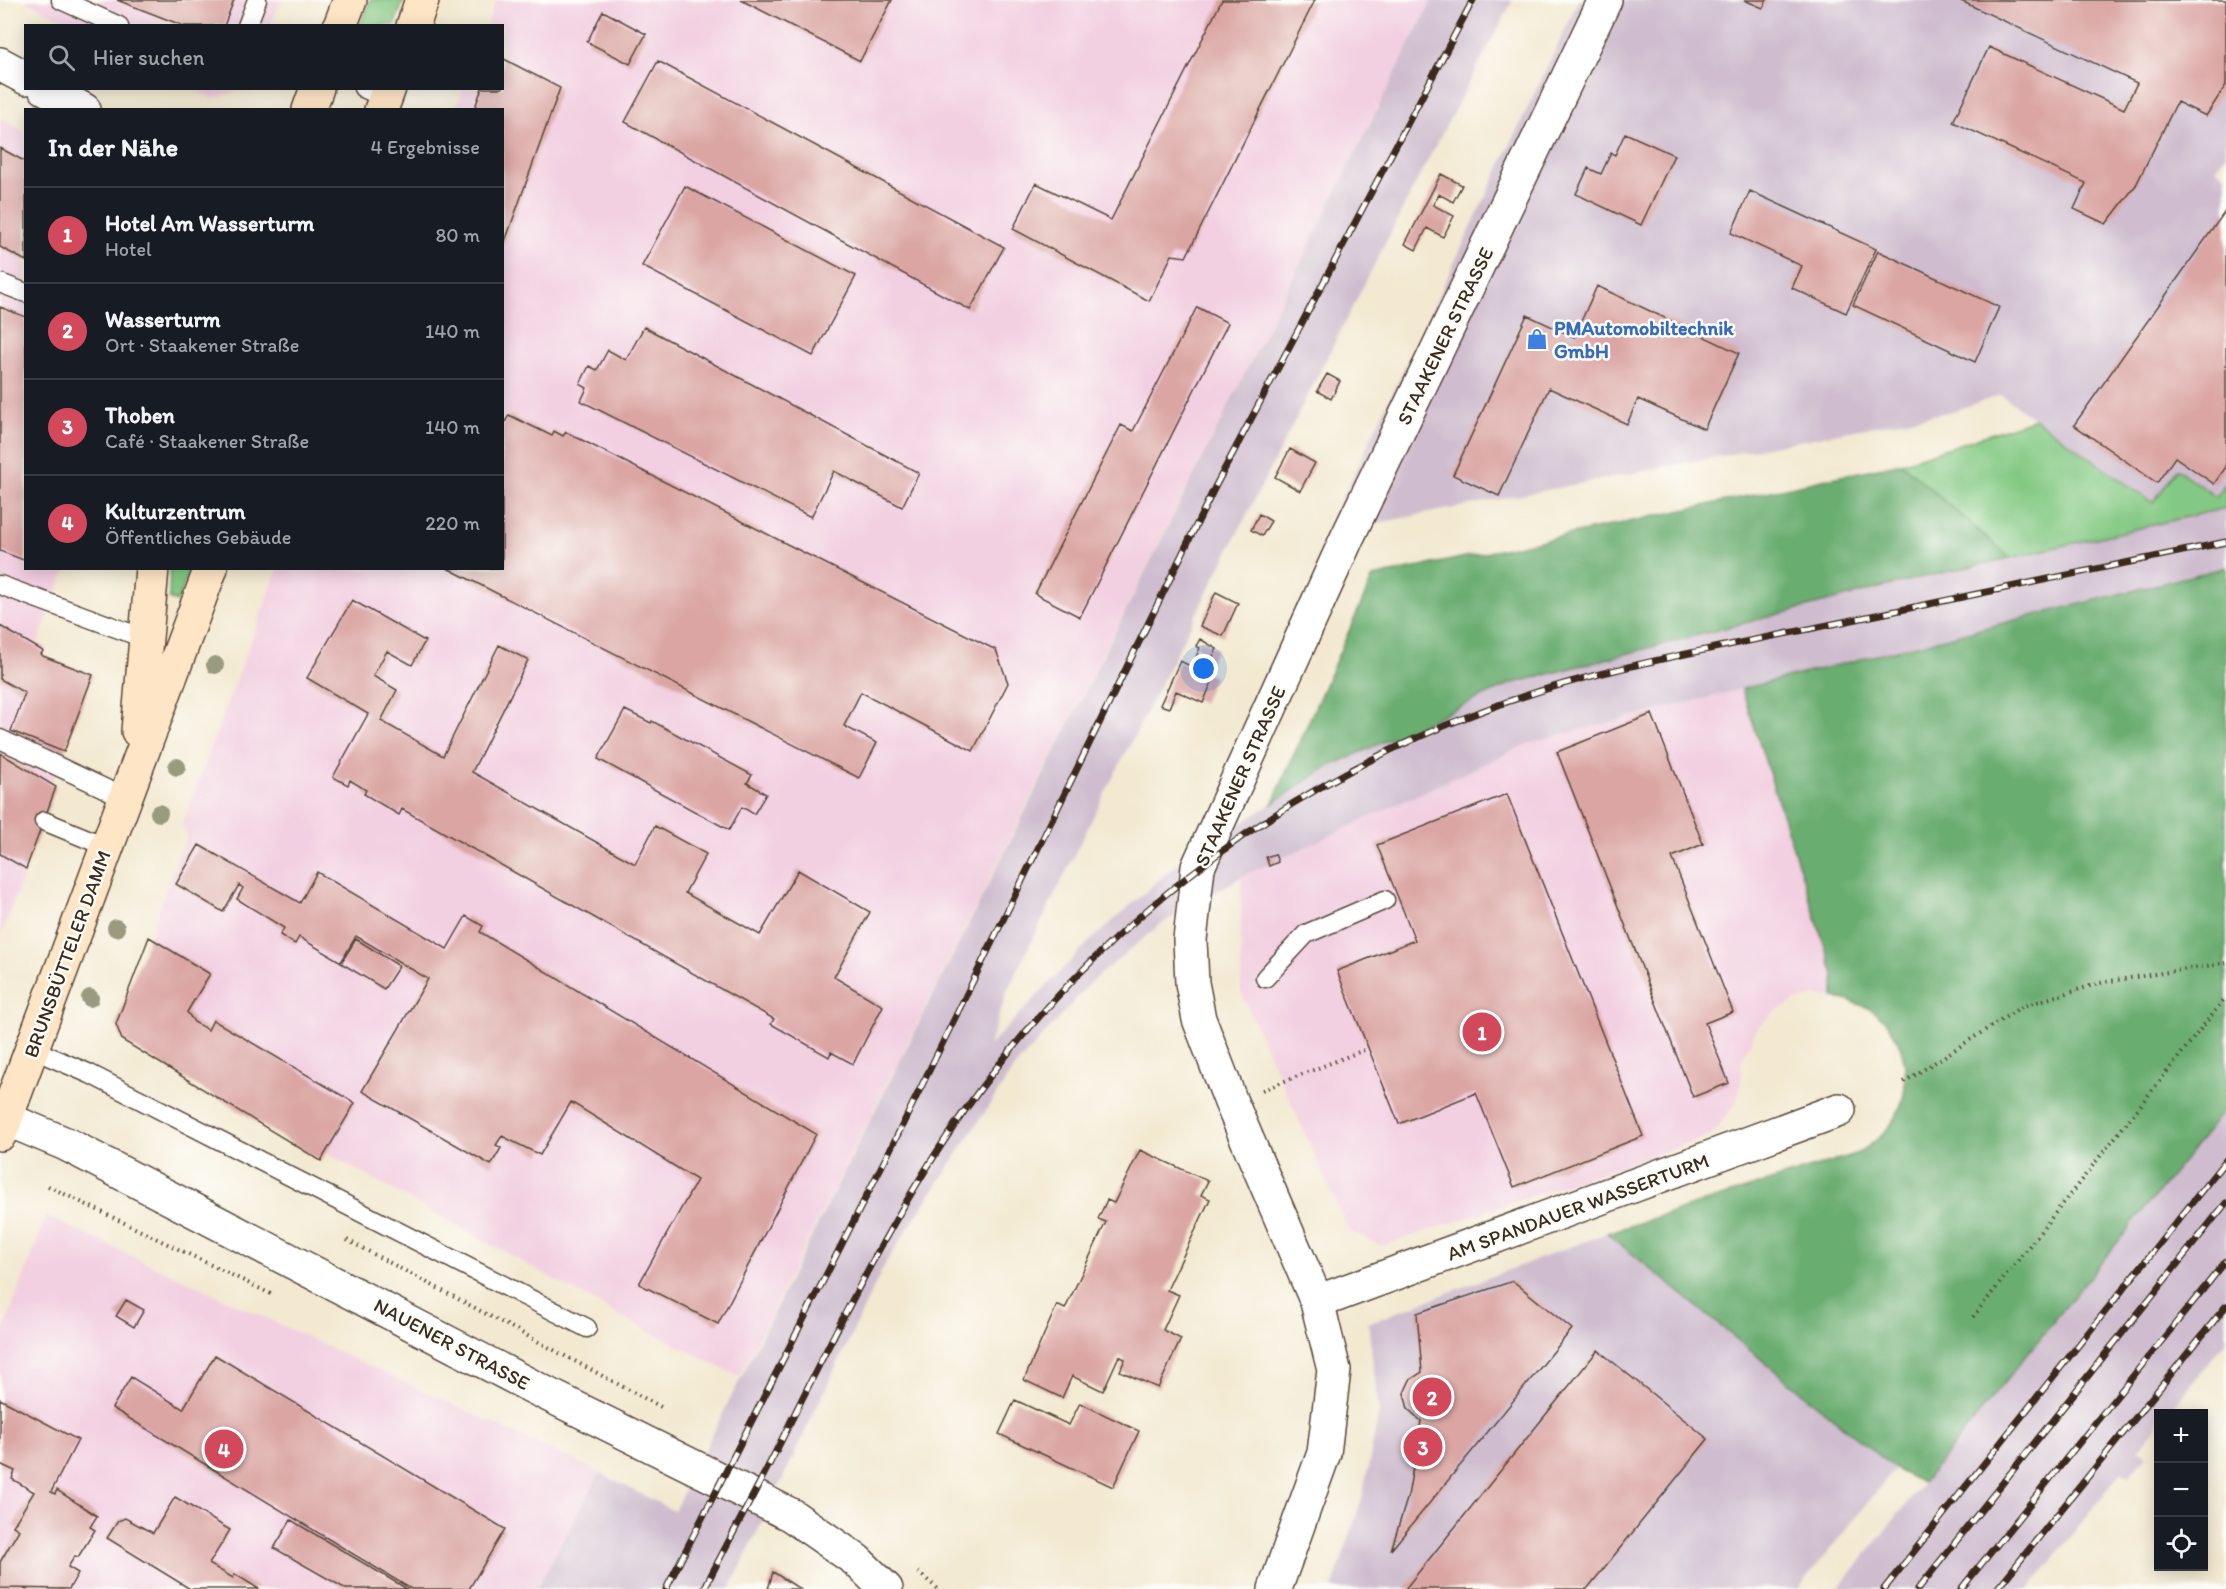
<!DOCTYPE html>
<html lang="de">
<head>
<meta charset="utf-8">
<style>
	body { margin:0; font-family:Itim,sans-serif; background:#242831; color:#f1f3f6 }
	.controls { position:absolute; right:18px; bottom:18px; display:grid; overflow:hidden; border-radius:0px; box-shadow:0 3px 15px #0003 }
	.controls button { width:54px; height:54px; display:grid; place-items:center; padding:0; border:0; border-bottom:2px solid #363941; background:#171b24; color:#f1f3f6; font:30px sans-serif }
	.you { position:absolute; left:1204px; top:669px; width:21px; height:21px; margin:-15px; border:4px solid #fff; border-radius:50%; background:#1a73e8; box-shadow:0 0 0 9px #1a73e833 }
	.badge { display:grid; place-items:center; width:39px; height:39px; border-radius:50%; background:#d1495b; color:#fff; font-size:20px; font-weight:700 }
	.pin { position:absolute; translate:-50% -50%; border:3px solid #fff; box-shadow:0 2px 6px #0006 }
	.list { margin:0; padding:0; list-style:none }
	h2 { display:flex; justify-content:space-between; align-items:center; height:78px; margin:0; padding:0 24px; font-size:26px }
	h2 small { font-size:20px; font-weight:400; color:#9ea1a6 }
	.list li { display:grid; grid-template-columns:39px 1fr auto; gap:18px; align-items:center; box-sizing:border-box; height:96px; padding:0 24px; border-top:2px solid #363941 }
	.list b { display:block; font-size:22px; white-space:nowrap }
	.list p { margin:0; font-size:20px; white-space:nowrap; color:#9ea1a6 }
	.list em { font-size:20px; font-style:normal; color:#9ea1a6 }
	.icon { flex:none; width:33px; height:33px; fill:none; stroke:currentColor; stroke-width:2; stroke-linecap:round; stroke-linejoin:round }
	.map { position:relative; flex:none; width:2226px; height:1589px; overflow:hidden }
	.search { position:absolute; background:#171b24; box-shadow:0 3px 15px #0003; left:24px; top:24px; width:480px; height:66px; display:flex; align-items:center; gap:15px; box-sizing:border-box; padding:0 21px; border-radius:0px; color:#9ea1a6; font-size:22px }
	.panel { position:absolute; background:#171b24; box-shadow:0 3px 15px #0003; left:24px; top:108px; width:480px; height:462px; border-radius:0px }
	.map>svg:first-child { display:block }
	.built { fill:#f2cfe1 }
	.industrial { fill:#cfbdcf }
	.green { fill:#83c983; stroke:#5f7a50; stroke-width:1.5 }
	.forest { fill:#6aad71; stroke:#526c48; stroke-width:1.5 }
	.building { fill:#daa5a3 }
	.lines { fill:none; stroke-linecap:round; stroke-linejoin:round }
	.service-casing { stroke:#574739; stroke-width:21 }
	.minor-casing { stroke:#574739; stroke-width:36 }
	.tertiary-casing { stroke:#574739; stroke-width:36 }
	.secondary-casing { stroke:#574739; stroke-width:36 }
	.path { stroke:#574739; stroke-width:4; stroke-dasharray:1.5 4.5; stroke-linecap:butt }
	.service { stroke:#fff; stroke-width:18 }
	.minor { stroke:#fff; stroke-width:33 }
	.tertiary { stroke:#fff; stroke-width:33 }
	.secondary { stroke:#fee5c5; stroke-width:33 }
	.rail-casing { stroke:#3b2a1e; stroke-width:7 }
	.rail { stroke:#fdfcf7; stroke-width:4.5; stroke-dasharray:14; stroke-linecap:butt }
	.tree { fill:#9a9a7f }
	.labels { text-anchor:middle; stroke-width:5; stroke-linejoin:round; paint-order:stroke }
	.shop-label { font-size:20px; font-weight:bold; fill:#366cbe; stroke:#fdfcf7; text-anchor:start }
	.street-label { font-size:20px; fill:#3b2a1e; stroke:#fdfcf7 }
</style>
</head>
<body>
<div class="map">
<svg width="2226" height="1589" viewBox="0 0 2226 1589">
	<rect width="100%" height="100%" fill="#fdfcf7"/>
	<filter id="ink" filterUnits="userSpaceOnUse"><feTurbulence type="fractalNoise" baseFrequency=".0167" numOctaves="2"/><feDisplacementMap in="SourceGraphic" scale="12" xChannelSelector="R" yChannelSelector="G"/><feConvolveMatrix kernelMatrix="1 2 1 2 8 2 1 2 1" color-interpolation-filters="sRGB"/></filter>
	<filter id="wash" filterUnits="userSpaceOnUse"><feTurbulence type="fractalNoise" baseFrequency=".008" numOctaves="4" result="noise"/><feDisplacementMap in="SourceGraphic" scale="24" xChannelSelector="R" yChannelSelector="G"/><feGaussianBlur stdDeviation="1.35" result="paint"/><feColorMatrix in="noise" values="0 0 0 0 0 0 0 0 0 0 0 0 0 0 0 0 0 1.4 0 .05"/><feComposite in="paint" operator="in"/></filter>
	<g filter="url(#wash)">
		<rect width="100%" height="100%" fill="#f3e9d1"/>
		<path class="built" d="M25,0H281L271,26L73,25Z
			M496,0H1432L739,1377L622,1317L122,1040L116,1024L187,835L182,825L278,569L502,568V110L455,109L463,89L502,88V26L487,25Z
			M193,89H242L213,99Z
			M0,118L25,132L26,568L66,569L38,642L47,648L44,656L93,675L52,783L56,787L0,938Z
			M1742,689L1834,975V997L1816,996L1794,1002L1775,1011L1758,1027L1742,1058L1740,1089L1736,1103L1711,1136L1382,1246L1349,1231L1241,992V877L1529,743Z
			M46,1216L600,1473L536,1589H0V1340Z"/>
		<path class="industrial" d="M1432,0H1513L1422,171L1100,803L1007,991L989,1046L1087,944L1170,870L1326,768L1510,684L1915,579L2226,508V566L1529,743L1241,877L1161,924L1092,981L1014,1068L886,1262L730,1589H536L600,1473L674,1511Z
			M1579,0H2226V154L2216,168L2226,176V483L2216,497L2153,503L2001,395L1953,411L1326,533Z
			M2226,1108V1341L2168,1413L2158,1414V1425L2139,1449L2147,1455L2129,1476L2122,1471L2030,1589H1838Z
			M1607,1233L1895,1469L1798,1589H1332L1362,1498L1379,1412L1368,1323Z"/>
		<path class="green" d="M370,0H404L394,25H360Z
			M2035,419L2153,503L2177,469L2216,497L2226,483V508L2010,558L1901,463Z
			M170,569H190L177,602L169,599Z"/>
		<path class="forest" d="M1901,463L2010,558L1915,579L1510,684L1326,768L1272,804L1373,577Z
			M2226,567V1108L1923,1483L1895,1469L1607,1233L1858,1153C1872,1144 1883,1136 1892,1123C1916,1087 1907,1034 1873,1011C1861,1003 1847,1001 1834,997V975L1742,689Z"/>
		<g id="blocks">
			<path class="building" d="M117,0H234L224,26H184Z
				M741,0H892L860,61Z
				M1222,0H1315L1186,257L1172,255L1149,301L1013,229L1036,183L1111,220Z
				M1744,0H1767L1763,8Z
				M1959,0H2226V85L2206,116L2177,102L2136,185L2106,224L2074,209L2086,183L1953,122L1989,47L2124,109L2137,83Z
				M603,11L646,34L630,64L587,42Z
				M502,58L560,88L503,247L502,110H474L482,88H502Z
				M658,61L1004,247L970,310L625,122Z
				M1625,133L1674,155L1641,225L1576,194L1588,168L1601,174L1611,153L1615,155Z
				M0,148L26,162V261L0,247Z
				M1441,174L1462,185L1453,202L1439,194L1433,205L1454,216L1443,237L1427,228L1416,250L1405,244Z
				M685,186L856,276L813,356L642,266Z
				M1750,191L1876,249L1846,313L1792,288L1802,266L1731,233Z
				M2226,210V467L2214,484L2175,457L2157,483L2074,425Z
				M1878,251L1999,307L1975,362L1853,305Z
				M1597,286L1739,353L1704,429L1638,399L1627,424L1549,388L1499,496L1453,475L1527,315L1574,337Z
				M0,307L26,317V561L0,551Z
				M1197,307L1228,323L1080,617L1035,594L1121,425L1133,431Z
				M644,327L919,473L902,507L834,471L811,517L581,401L587,388L580,384L589,366L597,370L608,350L626,360Z
				M1327,374L1340,381L1331,399L1317,391Z
				M509,415L552,436L554,431L563,436L566,432L996,650L1008,683L973,751L861,692L844,726L877,743L859,778L447,568H502V428Z
				M1290,449L1315,463L1300,491L1275,477Z
				M1259,514L1271,521L1262,536L1251,530Z
				M1216,592L1238,603L1223,636L1200,626Z
				M352,600L425,641L412,665L387,651L373,676L397,690L381,721L443,756L499,645L528,660L472,772L635,864L655,826L706,854L685,893L760,935L798,870L870,912L834,977L883,1006L853,1064L831,1052L829,1057L771,1024L774,1019L402,809L399,815L364,794L366,790L350,780L348,785L333,777L368,714L307,678Z
				M0,626L43,651L41,654L43,656L93,675L64,752L11,731L25,693L0,679Z
				M1200,639L1217,649L1209,663L1196,657L1200,648L1196,646Z
				M1180,661L1214,677L1203,703L1176,691L1169,708L1160,705Z
				M625,710L651,723L652,721L752,775L747,783L766,794L754,814L742,807L729,830L598,759Z
				M1652,714L1703,844L1672,857L1733,1012L1705,1023L1729,1083L1693,1097L1557,752Z
				M0,753L56,787L26,869L0,854Z
				M1507,794L1643,1136L1514,1187L1476,1093L1399,1124L1337,971L1415,940L1377,845Z
				M199,845L300,903L317,872L447,949L466,916L483,926L480,932L816,1134L718,1324L639,1284L697,1180L571,1102L540,1155L502,1136L496,1145L501,1148L491,1165L362,1091L428,979L356,936L341,962L299,937L295,944L280,935L284,928L237,899L243,888L239,885L223,912L176,884Z
				M1275,854L1278,862L1269,866L1266,857Z
				M149,937L210,974L187,1012L194,1022L208,1030L213,1020L355,1103L321,1161L122,1040L116,1024Z
				M356,939L399,966L384,989L341,963Z
				M1140,1150L1208,1181L1201,1195L1210,1199L1167,1290L1179,1295L1163,1330L1181,1339L1158,1388L1120,1371L1125,1359L1119,1356L1103,1391L1072,1376L1062,1398L1024,1380L1057,1305L1065,1309L1106,1222L1098,1219L1107,1200L1114,1203Z
				M1513,1281L1572,1329L1391,1550L1408,1496L1421,1421L1408,1409L1404,1393L1410,1380L1422,1372L1417,1313Z
				M126,1300L144,1310L134,1327L116,1316Z
				M1598,1350L1708,1439L1587,1589H1405Z
				M215,1355L505,1529L469,1589H411L112,1408L131,1377L183,1409Z
				M0,1399L78,1440L51,1492L55,1494L57,1490L97,1516L90,1527L95,1530L78,1557L75,1556L68,1567L78,1573L69,1589L0,1588V1562L19,1530L13,1526L34,1492L12,1479L15,1471L0,1464Z
				M1015,1400L1069,1425L1080,1403L1139,1431L1113,1487L999,1434Z
				M175,1497L230,1530L209,1564L233,1578L235,1574L259,1589H190L107,1538L118,1521L125,1518L153,1533Z
				M291,1520L407,1589H346L274,1548Z
				M773,1572L800,1589H768Z"/>
		</g>
	</g>
	<g filter="url(#ink)">
		<use href="#blocks" fill-opacity="0" stroke="#574739" stroke-width="1.5"/>
		<g class="lines">
			<defs>
				<path id="service" d="M61,0L119,26
					M247,26L257,0
					M363,88L385,98
					M0,283L26,293
					M0,585L146,639
					M0,739L125,798
					M44,821L107,847
					M1265,978L1306,934L1385,900
					M32,1049L90,1074L587,1328"/>
				<path id="minor" d="M1317,1302L1839,1110
					M1275,1589L1324,1453L1334,1370L1317,1302L1231,1102L1199,1019L1192,983L1190,940L1198,867L1347,538L1605,0"/>
				<path id="tertiary" d="M0,64L26,78
					M45,88L84,110
					M6,1119L66,1144L533,1387L791,1515L856,1560L886,1589"/>
				<path id="secondary" d="M340,26L350,0
					M413,26L422,0
					M309,110L317,88
					M381,110L389,88
					M138,731L152,568
					M0,1134L211,568"/>
			</defs>
			<use href="#service" class="service-casing"/>
			<use href="#minor" class="minor-casing"/>
			<use href="#tertiary" class="tertiary-casing"/>
			<use href="#secondary" class="secondary-casing"/>
			<path class="path" d="M1904,1082L2023,1006L2104,982L2226,963
				M1262,1090L1364,1050
				M48,1186L273,1295
				M347,1240L663,1408
				M1973,1317L2226,997
				M918,1572L938,1589"/>
			<use href="#service" class="service"/>
			<use href="#minor" class="minor"/>
			<use href="#tertiary" class="tertiary"/>
			<use href="#secondary" class="secondary"/>
			<defs>
				<path id="rail" d="M666,1589L898,1134L1215,487L1473,0
					M704,1589C731,1536 760,1484 786,1431C848,1307 909,1180 994,1071C1120,909 1290,783 1482,711C1587,671 1699,651 1809,629C1948,600 2087,571 2226,542
					M1884,1589L2226,1160
					M1918,1589L2226,1203
					M1961,1589L2226,1261
					M1997,1589L2226,1306"/>
			</defs>
			<use href="#rail" class="rail-casing"/>
			<use href="#rail" class="rail"/>
		</g>
		<g class="tree">
			<circle cx="215" cy="665" r="9"/>
			<circle cx="177" cy="767" r="9"/>
			<circle cx="159" cy="813" r="9"/>
			<circle cx="116" cy="928" r="9"/>
			<circle cx="90" cy="998" r="9"/>
		</g>
	</g>
	<defs>
		<symbol id="shop-bare" viewBox="-9 -9 18 18"><path d="M-5-2.5h2.3a2.7 3.5 0 0 1 5.4 0H5L5.5 6h-11ZM-1.5-2.5h3a1.5 2.3 0 0 0-3 0Z" fill="#3f7fe0" stroke="#fdfcf7" stroke-width="2.5" paint-order="stroke"/></symbol>
	</defs>
	<g fill-rule="evenodd">
		<use href="#shop-bare" x="1522" y="324" width="30" height="30"/>
	</g>
	<g class="labels">
		<g class="shop-label">
			<text x="1554" y="335">PMAutomobiltechnik<tspan x="1554" dy="23">GmbH</tspan></text>
		</g>
		<g class="street-label">
			<text transform="translate(1445 336) rotate(-64)" y="7">STAAKENER STRASSE</text>
			<text transform="translate(1240 776) rotate(-66)" y="7">STAAKENER STRASSE</text>
			<text transform="translate(67 954) rotate(-70)" y="7">BRUNSBÜTTELER DAMM</text>
			<text transform="translate(1578 1207) rotate(-20)" y="7">AM SPANDAUER WASSERTURM</text>
			<text transform="translate(452 1344) rotate(28)" y="7">NAUENER STRASSE</text>
		</g>
	</g>
</svg>
<div class="controls">
<button>+</button>
<button>−</button>
<button><svg class="icon" aria-label="locate" viewBox="0 0 24 24"><circle cx="12" cy="12" r="6"/><path d="M12 2v4M12 18v4M2 12h4M18 12h4"/></svg></button>
</div>
<div class="you"></div>
<div class="pin badge" style="left:1482px;top:1032px">1</div>
<div class="pin badge" style="left:1432px;top:1397px">2</div>
<div class="pin badge" style="left:1423px;top:1447px">3</div>
<div class="pin badge" style="left:224px;top:1449px">4</div>
<div class="search"><svg class="icon" aria-label="search" viewBox="0 0 24 24"><circle cx="10" cy="10" r="6"/><path d="M15 15l6 6"/></svg>Hier suchen</div>
<section class="panel">
<h2>In der Nähe<small>4 Ergebnisse</small></h2>
<ul class="list">
<li><span class="badge">1</span><div><b>Hotel Am Wasserturm</b><p>Hotel</p></div><em>80 m</em></li>
<li><span class="badge">2</span><div><b>Wasserturm</b><p>Ort · Staakener Straße</p></div><em>140 m</em></li>
<li><span class="badge">3</span><div><b>Thoben</b><p>Café · Staakener Straße</p></div><em>140 m</em></li>
<li><span class="badge">4</span><div><b>Kulturzentrum</b><p>Öffentliches Gebäude</p></div><em>220 m</em></li>
</ul>
</section>
</div>
</body>
</html>
